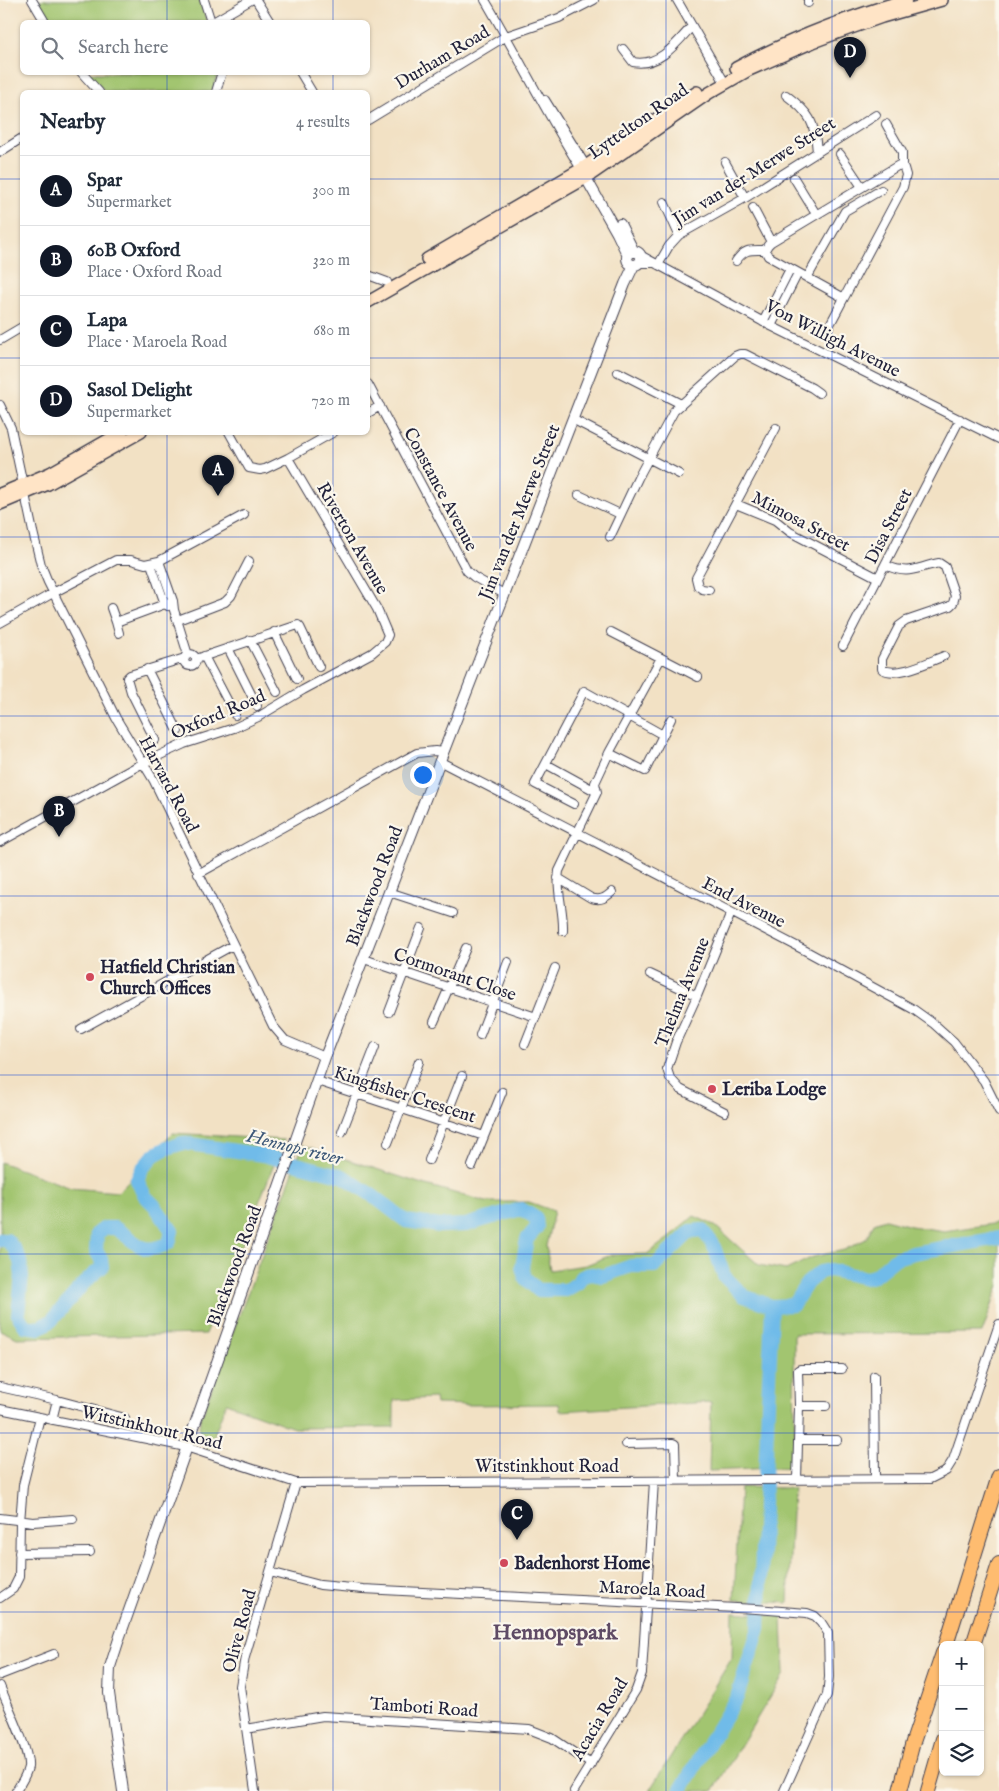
<!DOCTYPE html>
<html lang="en">
<head>
<meta charset="utf-8">
<style>
	body { margin:0; font-family:"IM FELL English",serif; background:#f2f2f3; color:#1f2937 }
	.controls { position:absolute; right:15px; bottom:15px; display:grid; overflow:hidden; border-radius:8px; box-shadow:0 1px 4px #0004 }
	.controls button { width:45px; height:45px; display:grid; place-items:center; padding:0; border:0; border-bottom:1px solid #e0e1e3; background:#fff; color:#1f2937; font:25px sans-serif }
	.you { position:absolute; left:422px; top:774px; width:18px; height:18px; margin:-12px; border:4px solid #fff; border-radius:50%; background:#1a73e8; box-shadow:0 0 0 8px #1a73e833 }
	.badge { display:grid; place-items:center; width:32px; height:32px; border-radius:50%; background:#111827; color:#fff; font-size:16px; font-weight:700 }
	.pin { position:absolute; translate:-50% -41px; filter:drop-shadow(0 1px 2px #0008) }
	.pin::after { content:''; position:absolute; top:26px; width:18px; height:15px; background:inherit; clip-path:polygon(0 0,100% 0,50% 100%) }
	.list { margin:0; padding:0; list-style:none }
	h2 { display:flex; justify-content:space-between; align-items:center; height:65px; margin:0; padding:0 20px; font-size:21px }
	h2 small { font-size:16px; font-weight:400; color:#747a83 }
	.list li { display:grid; grid-template-columns:32px 1fr auto; gap:15px; align-items:center; box-sizing:border-box; height:70px; padding:0 20px; border-top:1px solid #e0e1e3 }
	.list b { display:block; font-size:19px; white-space:nowrap }
	.list p { margin:0; font-size:16px; white-space:nowrap; color:#747a83 }
	.list em { font-size:16px; font-style:normal; color:#747a83 }
	.icon { flex:none; width:28px; height:28px; fill:none; stroke:currentColor; stroke-width:2; stroke-linecap:round; stroke-linejoin:round }
	.map { position:relative; flex:none; width:999px; height:1791px; overflow:hidden }
	.search { position:absolute; background:#fff; box-shadow:0 1px 4px #0004; left:20px; top:20px; width:350px; height:55px; display:flex; align-items:center; gap:12px; box-sizing:border-box; padding:0 18px; border-radius:8px; color:#747a83; font-size:19px }
	.panel { position:absolute; background:#fff; box-shadow:0 1px 4px #0004; left:20px; top:90px; width:350px; height:345px; border-radius:8px }
	.map>svg:first-child { display:block }
	.park { fill:#a2c56f; stroke:#627455 }
	.lines { fill:none; stroke-linecap:round; stroke-linejoin:round }
	.river { stroke:#6fbbe9; stroke-width:14 }
	.minor-casing { stroke:#413f50; stroke-width:10 }
	.tertiary-casing { stroke:#413f50; stroke-width:12 }
	.secondary-casing { stroke:#413f50; stroke-width:14 }
	.motorway-casing { stroke:#413f50; stroke-width:16 }
	.minor { stroke:#fff; stroke-width:8 }
	.tertiary { stroke:#fff; stroke-width:10 }
	.secondary { stroke:#ffe4c6; stroke-width:11 }
	.motorway { stroke:#febc70; stroke-width:14 }
	.grid { fill:none; stroke:#1d4ed8; stroke-width:1; stroke-opacity:0.55 }
	.poi-dot { fill:#d1495b; stroke:#fbf7ec; stroke-width:2 }
	.labels { text-anchor:middle; stroke-width:4.5; stroke-linejoin:round; paint-order:stroke }
	.street-label { font-size:18px; fill:#22223b; stroke:#fbf7ec }
	.poi-label { font-size:18px; font-weight:bold; fill:#22223b; stroke:#fbf7ec; text-anchor:start }
	.water-label { font-size:19px; font-style:italic; fill:#3d5878; stroke:#fbf7ec }
	.district-label { font-size:22px; font-weight:bold; fill:#5f4b65; stroke:#fbf7ec }
</style>
</head>
<body>
<div class="map">
<svg width="999" height="1791" viewBox="0 0 999 1791">
	<rect width="100%" height="100%" fill="#fbf7ec"/>
	<filter id="ink" filterUnits="userSpaceOnUse"><feTurbulence type="fractalNoise" baseFrequency=".02" numOctaves="2"/><feDisplacementMap in="SourceGraphic" scale="10" xChannelSelector="R" yChannelSelector="G"/><feConvolveMatrix kernelMatrix="1 2 1 2 8 2 1 2 1" color-interpolation-filters="sRGB"/></filter>
	<filter id="wash" filterUnits="userSpaceOnUse"><feTurbulence type="fractalNoise" baseFrequency=".0096" numOctaves="4" result="noise"/><feDisplacementMap in="SourceGraphic" scale="20" xChannelSelector="R" yChannelSelector="G"/><feGaussianBlur stdDeviation="1.12" result="paint"/><feColorMatrix in="noise" values="0 0 0 0 0 0 0 0 0 0 0 0 0 0 0 0 0 1.4 0 .05"/><feComposite in="paint" operator="in"/></filter>
	<g filter="url(#wash)">
		<rect width="100%" height="100%" fill="#f2e1c4"/>
		<path class="park" d="M36,0H200L207,22H49Z
			M85,73H218L212,92H106Z
			M173,1133L284,1140L206,1334L17,1338L0,1330V1162L71,1188L118,1192Z
			M303,1145L419,1183L486,1202H529L554,1211L546,1246L550,1270L586,1265L611,1255L647,1254L670,1237L694,1216L714,1225L759,1265L786,1270L813,1257L844,1250L866,1239L874,1223L885,1219L911,1226L944,1231L999,1223V1285L982,1333L794,1334L795,1467L709,1471L711,1402L560,1411L559,1404L473,1405L436,1404L435,1398L394,1400V1427L294,1428L226,1403L209,1449C189,1437 203,1415 209,1396Z
			M740,1487L793,1488L788,1603L734,1600Z
			M733,1612L782,1616L784,1674L713,1791H649L732,1658Z"/>
		<g class="lines">
			<path class="river" d="M0,1240H7L15,1250L20,1261L22,1276L18,1315L25,1326L39,1328L51,1321L85,1282L102,1267L101,1259L96,1251L97,1233L105,1228H115C138,1242 141,1257 169,1243L172,1231L155,1206L145,1196L137,1180L142,1169L154,1155L167,1148L183,1143L263,1155L343,1176L373,1196L406,1221L440,1226L466,1225L521,1209L536,1218L537,1227L527,1239L522,1267L525,1278L538,1290H566L578,1283L580,1278L586,1275L592,1274L603,1276L631,1266H655L691,1231L702,1230L713,1244L724,1276L744,1296L772,1306L793,1305L807,1283L820,1272L830,1270L866,1278L874,1276L896,1258L913,1253L999,1238
				M680,1791L737,1697L759,1628L772,1306"/>
		</g>
	</g>
	<g filter="url(#ink)">
		<g class="lines">
			<defs>
				<path id="minor" d="M32,0L45,22
					M204,0L211,22
					M256,0L270,22
					M485,0C518,56 547,114 581,169
					M677,0L725,83
					M808,0V3
					M213,22L251,0
					M623,49L633,62C659,67 676,44 692,26
					M81,72L99,92
					M300,72L312,92
					M216,92L222,72
					M786,95C810,113 815,122 817,152
					M545,100L586,166
					M368,120L506,36L559,18L594,0
					M886,124L902,152V166
					M0,152L22,138
					M840,154L862,187
					M725,162L745,198
					M899,165L904,168L906,175L903,187L844,298L768,256L765,250L768,245L771,242Z
					M794,178L816,214
					M664,202L679,235
					M753,208L771,242
					M640,255L771,326L999,439
					M736,261C745,248 751,250 765,250
					M639,263H654
					M658,265L669,246L679,235L745,198L876,115
					M368,275L387,282
					M807,278L845,211L881,190
					M763,322L790,269
					M771,326L798,273
					M826,332L844,298
					M0,340L22,327
					M618,372L681,404
					M368,384L467,571L474,577L504,594
					M0,405L11,428L33,532L41,565L48,582L116,718L154,781L273,1026L285,1040L325,1057
					M368,413L380,406
					M574,420L679,474
					M229,432L249,468L260,470L265,469L288,458L334,432
					M579,495L620,514
					M736,504L775,520L790,532L878,578
					M610,537L638,478L674,411L735,356L740,354H745L812,388L819,393
					M159,561L173,601L174,610L188,655
					M151,564L165,604L168,606
					M885,565C910,576 914,568 939,563L945,567L955,596L953,603L950,606L906,621L899,626L882,659V669C897,678 928,662 944,656
					M709,590L702,589L698,586L696,578L776,428
					M111,608L116,622L173,601
					M178,620L225,602L231,596L249,561
					M116,622L119,633
					M0,623L53,593L116,560H131L145,564L159,561L244,515
					M274,632L297,679
					M611,632L698,677
					M250,640L277,692
					M843,646L960,419
					M228,648L257,706
					M184 660a6 6 0 1 1 12 0a6 6 0 1 1-12 0Z
					M204,656L235,715
					M196,659L298,625L300,627L319,667
					M147,669L178,731
					M155,740L131,692L127,678L130,675L185,658
					M609,753L645,771L671,719
					M439,761L806,951L913,1009L934,1024L954,1042L984,1081L999,1111
					M546,764L597,792
					M574,804L535,784L584,691L663,735
					M0,842L143,763L184,744L234,728L258,717L303,690L372,653L385,642L388,635L377,609L288,458
					M198,874L417,753L435,751L443,752
					M558,878L591,898C601,901 605,898 612,892
					M389,892L453,913
					M563,931C564,911 556,890 559,871L597,792L595,783L609,753L661,658
					M364,959L536,1017
					M650,974L697,996
					M389,1012L421,928
					M434,1022L466,948
					M81,1029L233,945
					M480,1035L508,962
					M525,1044L555,968
					M317,1081L484,1136
					M725,1112L680,1089L670,1078L667,1069L676,1042L697,996L731,913
					M342,1132L375,1047
					M388,1143L419,1062
					M429,1160L462,1076
					M472,1166L502,1092
					M874,1376L875,1479
					M0,1387L57,1400L52,1420
					M57,1400L125,1418
					M799,1406H826
					M0,1409L186,1447L296,1483L930,1479L946,1471L953,1460L999,1324
					M799,1440H837
					M626,1444L673,1443L675,1444L676,1480
					M797,1480L799,1406L798,1370L800,1369H842
					M0,1518L33,1522L73,1519
					M19,1553L90,1552
					M270,1572L320,1585L363,1589L756,1609L807,1613L815,1616L821,1622L828,1633L829,1677L827,1695L784,1791
					M0,1598L13,1589L19,1577L20,1522L23,1485L40,1417
					M0,1675L54,1654
					M0,1686C7,1704 30,1751 28,1767C26,1776 21,1783 16,1791
					M246,1729L323,1716L529,1729L552,1738L591,1764
					M255,1791L240,1686L245,1657L296,1483
					M574,1791L636,1690L642,1673L654,1481"/>
				<path id="tertiary" d="M582,171L617,233L628,256
					M620,224L634,252
					M627 258a7 7 0 1 1 14 0a7 7 0 1 1-14 0Z
					M123,1791L109,1693L110,1667L120,1636L325,1057L625,284L634,265"/>
				<path id="secondary" d="M736,68C790,39 847,17 906,0
					M427,259L581,169L697,92
					M368,302L586,178L709,93L749,70L813,42L837,33L882,17L942,0
					M0,494L50,473L122,432
					M0,504L48,484L141,432"/>
				<path id="motorway" d="M946,1645L999,1476
					M973,1645L999,1564
					M900,1791L913,1742L943,1653
					M928,1791L943,1739"/>
			</defs>
			<use href="#minor" class="minor-casing"/>
			<use href="#tertiary" class="tertiary-casing"/>
			<use href="#secondary" class="secondary-casing"/>
			<use href="#motorway" class="motorway-casing"/>
			<use href="#minor" class="minor"/>
			<use href="#tertiary" class="tertiary"/>
			<use href="#secondary" class="secondary"/>
			<use href="#motorway" class="motorway"/>
		</g>
	</g>
	<path class="grid" d="M167,0V22M333,0V22M500,0V1791M666,0V1791M832,0V1791M167,72V92M333,72V92M0,179H22M368,179H999M0,358H22M368,358H999M167,432V1791M333,432V1791M0,537H999M0,716H999M0,896H999M0,1075H999M0,1254H999M0,1433H999M0,1612H999"/>
	<g class="poi-dot">
		<circle cx="90" cy="977" r="5"/>
		<circle cx="712" cy="1089" r="5"/>
		<circle cx="504" cy="1563" r="5"/>
	</g>
	<g class="labels">
		<g class="street-label">
			<text transform="translate(442 57) rotate(-31)" y="6">Durham Road</text>
			<text transform="translate(638 121) rotate(-35)" y="6">Lyttelton Road</text>
			<text transform="translate(754 171) rotate(-32)" y="6">Jim van der Merwe Street</text>
			<text transform="translate(833 338) rotate(27)" y="6">Von Willigh Avenue</text>
			<text transform="translate(441 489) rotate(62)" y="6">Constance Avenue</text>
			<text transform="translate(519 512) rotate(-68)" y="6">Jim van der Merwe Street</text>
			<text transform="translate(801 521) rotate(28)" y="6">Mimosa Street</text>
			<text transform="translate(888 526) rotate(-63)" y="6">Disa Street</text>
			<text transform="translate(353 538) rotate(60)" y="6">Riverton Avenue</text>
			<text transform="translate(218 714) rotate(-23)" y="6">Oxford Road</text>
			<text transform="translate(169 784) rotate(62)" y="6">Harvard Road</text>
			<text transform="translate(374 886) rotate(-69)" y="6">Blackwood Road</text>
			<text transform="translate(744 902) rotate(27)" y="6">End Avenue</text>
			<text transform="translate(455 974) rotate(19)" y="6">Cormorant Close</text>
			<text transform="translate(682 992) rotate(-68)" y="6">Thelma Avenue</text>
			<text transform="translate(405 1094) rotate(18)" y="6">Kingfisher Crescent</text>
			<text transform="translate(234 1266) rotate(-70)" y="6">Blackwood Road</text>
			<text transform="translate(152 1427) rotate(13)" y="6">Witstinkhout Road</text>
			<text x="547" y="1472">Witstinkhout Road</text>
			<text transform="translate(652 1589) rotate(3)" y="6">Maroela Road</text>
			<text transform="translate(239 1631) rotate(-75)" y="6">Olive Road</text>
			<text transform="translate(424 1707) rotate(4)" y="6">Tamboti Road</text>
			<text transform="translate(599 1719) rotate(-59)" y="6">Acacia Road</text>
		</g>
		<g class="poi-label">
			<text x="100" y="973">Hatfield Christian<tspan x="100" dy="21">Church Offices</tspan></text>
			<text x="722" y="1095">Leriba Lodge</text>
			<text x="514" y="1569">Badenhorst Home</text>
		</g>
		<g class="water-label">
			<text transform="translate(295 1146) rotate(14)" y="7">Hennops river</text>
		</g>
		<g class="district-label">
			<text x="555" y="1639">Hennopspark</text>
		</g>
	</g>
</svg>
<div class="controls">
<button>+</button>
<button>−</button>
<button><svg class="icon" aria-label="layers" viewBox="0 0 24 24"><path d="M12 4l9 5-9 5-9-5zM3 14l9 5 9-5"/></svg></button>
</div>
<div class="you"></div>
<div class="pin badge" style="left:218px;top:496px">A</div>
<div class="pin badge" style="left:59px;top:837px">B</div>
<div class="pin badge" style="left:517px;top:1540px">C</div>
<div class="pin badge" style="left:850px;top:78px">D</div>
<div class="search"><svg class="icon" aria-label="search" viewBox="0 0 24 24"><circle cx="10" cy="10" r="6"/><path d="M15 15l6 6"/></svg>Search here</div>
<section class="panel">
<h2>Nearby<small>4 results</small></h2>
<ul class="list">
<li><span class="badge">A</span><div><b>Spar</b><p>Supermarket</p></div><em>300 m</em></li>
<li><span class="badge">B</span><div><b>60B Oxford</b><p>Place · Oxford Road</p></div><em>320 m</em></li>
<li><span class="badge">C</span><div><b>Lapa</b><p>Place · Maroela Road</p></div><em>680 m</em></li>
<li><span class="badge">D</span><div><b>Sasol Delight</b><p>Supermarket</p></div><em>720 m</em></li>
</ul>
</section>
</div>
</body>
</html>
